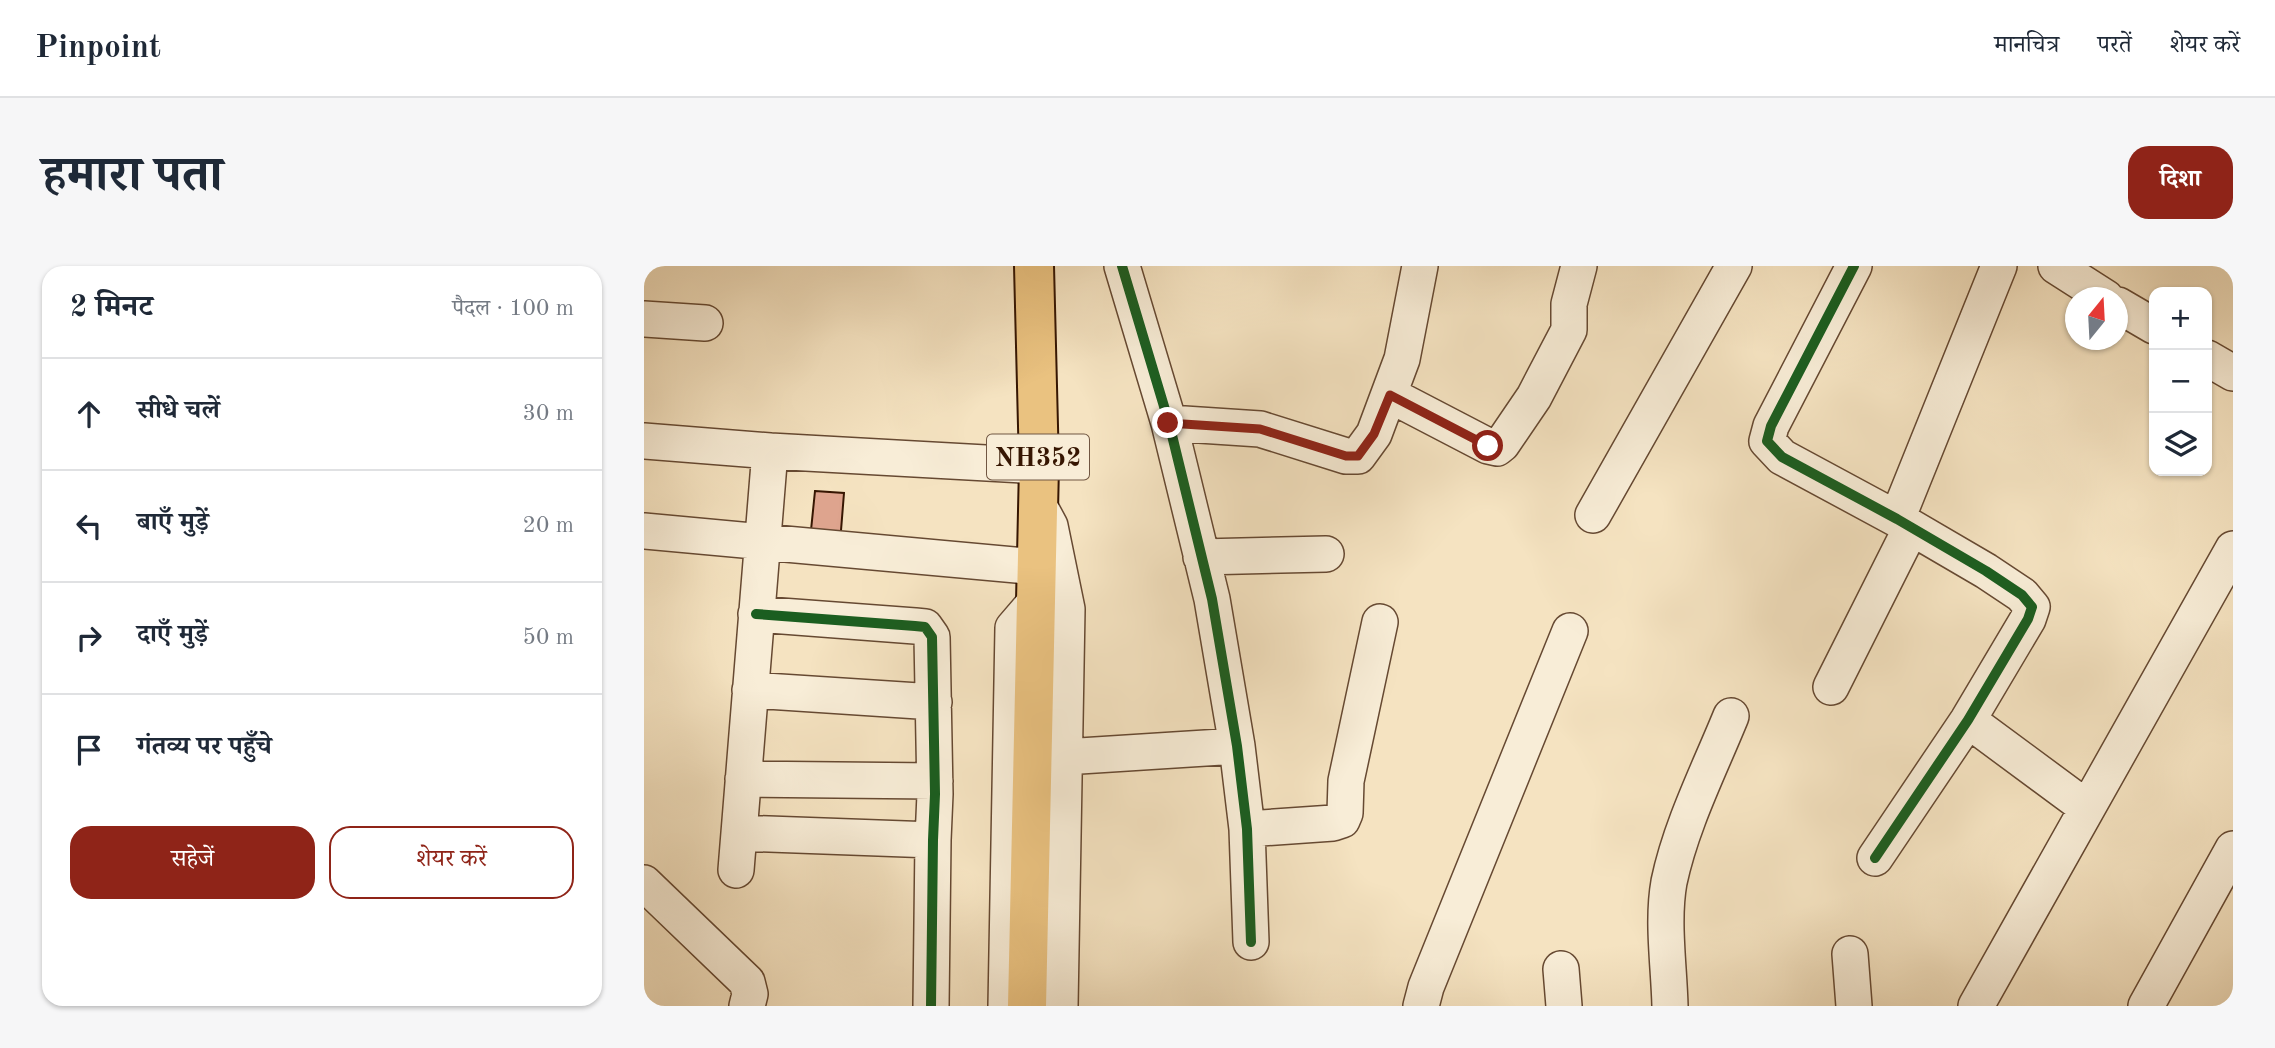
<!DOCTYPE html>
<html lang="hi">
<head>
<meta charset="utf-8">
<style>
	body { margin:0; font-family:"Old Standard TT","Noto Serif Devanagari",serif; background:#f6f6f7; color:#1f2937 }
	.controls { position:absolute; right:21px; top:21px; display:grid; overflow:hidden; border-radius:14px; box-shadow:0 2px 5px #0004 }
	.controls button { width:63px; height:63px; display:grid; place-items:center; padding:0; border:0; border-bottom:2px solid #e0e1e3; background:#fff; color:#1f2937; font:35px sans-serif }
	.compass { position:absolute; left:1421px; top:21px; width:63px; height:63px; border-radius:50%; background:#fff; box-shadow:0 2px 5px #0004; rotate:18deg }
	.stop { position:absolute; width:21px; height:21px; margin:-16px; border:5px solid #8f2418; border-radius:50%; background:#fff }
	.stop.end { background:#8f2418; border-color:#fff; box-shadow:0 2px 7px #0008 }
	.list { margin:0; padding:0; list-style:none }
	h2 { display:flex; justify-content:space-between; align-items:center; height:91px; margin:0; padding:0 28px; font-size:30px }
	h2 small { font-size:23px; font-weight:400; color:#747a83 }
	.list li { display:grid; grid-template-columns:46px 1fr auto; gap:21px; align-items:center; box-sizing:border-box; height:112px; padding:0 28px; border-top:2px solid #e0e1e3 }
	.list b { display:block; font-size:26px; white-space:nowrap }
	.list em { font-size:23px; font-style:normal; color:#747a83 }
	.actions { display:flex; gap:14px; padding:21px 28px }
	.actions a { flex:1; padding:16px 0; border:2px solid #8f2418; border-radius:21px; text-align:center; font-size:24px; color:#8f2418 }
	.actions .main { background:#8f2418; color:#fff }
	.icon { flex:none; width:38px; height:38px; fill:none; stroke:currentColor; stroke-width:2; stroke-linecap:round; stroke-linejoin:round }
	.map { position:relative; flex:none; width:1589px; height:740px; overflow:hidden; border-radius:21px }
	header { display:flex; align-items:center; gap:42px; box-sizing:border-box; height:98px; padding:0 35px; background:#fff; border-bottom:2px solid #e0e1e3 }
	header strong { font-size:33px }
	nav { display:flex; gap:38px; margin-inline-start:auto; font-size:24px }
	.intro { display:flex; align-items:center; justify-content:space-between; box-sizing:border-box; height:168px; padding:0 42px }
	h1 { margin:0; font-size:49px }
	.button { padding:18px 32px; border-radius:21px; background:#8f2418; color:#fff; font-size:24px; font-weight:700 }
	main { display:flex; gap:42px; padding:0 42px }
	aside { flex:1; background:#fff; border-radius:21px; box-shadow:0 2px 5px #0004 }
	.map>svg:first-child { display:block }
	.building { fill:#dea48e; stroke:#361602; stroke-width:2 }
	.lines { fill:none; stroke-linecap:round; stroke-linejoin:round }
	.minor-casing { stroke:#664932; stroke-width:38 }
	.highway-casing { stroke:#361602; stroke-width:42 }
	.minor { stroke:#f8edd7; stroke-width:35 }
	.highway { stroke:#eac280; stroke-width:38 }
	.cycleway-casing { stroke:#f8edd7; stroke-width:15 }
	.cycleway { stroke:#1b5e20; stroke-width:10 }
	.route { stroke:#8f2418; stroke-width:9 }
	.labels { text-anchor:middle; stroke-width:6; stroke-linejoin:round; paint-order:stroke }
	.shield { fill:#f8edd7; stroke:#705642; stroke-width:2 }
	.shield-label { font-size:26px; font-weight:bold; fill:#361602 }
</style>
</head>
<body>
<header>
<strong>Pinpoint</strong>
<nav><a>मानचित्र</a><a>परतें</a><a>शेयर करें</a></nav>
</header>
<div class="intro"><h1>हमारा पता</h1><a class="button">दिशा</a></div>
<main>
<aside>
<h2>2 मिनट<small>पैदल · 100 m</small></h2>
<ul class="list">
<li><svg class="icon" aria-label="ahead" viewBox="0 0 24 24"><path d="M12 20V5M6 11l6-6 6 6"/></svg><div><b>सीधे चलें</b></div><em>30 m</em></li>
<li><svg class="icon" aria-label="left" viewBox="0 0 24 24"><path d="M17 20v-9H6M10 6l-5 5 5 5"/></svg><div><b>बाएँ मुड़ें</b></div><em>20 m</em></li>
<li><svg class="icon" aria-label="right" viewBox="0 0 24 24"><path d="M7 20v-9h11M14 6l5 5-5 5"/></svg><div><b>दाएँ मुड़ें</b></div><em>50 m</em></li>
<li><svg class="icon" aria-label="arrive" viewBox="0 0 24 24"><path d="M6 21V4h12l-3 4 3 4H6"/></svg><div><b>गंतव्य पर पहुँचे</b></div></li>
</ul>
<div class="actions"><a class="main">सहेजें</a><a>शेयर करें</a></div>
</aside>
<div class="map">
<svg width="1589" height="740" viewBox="0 0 1589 740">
	<rect width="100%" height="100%" fill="#f5e3c1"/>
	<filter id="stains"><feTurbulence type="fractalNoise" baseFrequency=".00286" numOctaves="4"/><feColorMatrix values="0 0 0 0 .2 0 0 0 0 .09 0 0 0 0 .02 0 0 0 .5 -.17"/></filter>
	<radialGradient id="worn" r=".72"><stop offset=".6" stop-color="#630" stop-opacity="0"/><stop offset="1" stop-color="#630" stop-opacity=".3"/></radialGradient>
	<path class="building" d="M171,225L200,227L196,277L166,274Z"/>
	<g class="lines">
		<defs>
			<path id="minor" d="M478,0L525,157L568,333L593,480L603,563L607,676
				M1210,0L1127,160L1123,175L1138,191L1253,253L1342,305L1378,329L1388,341L1384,353L1324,454L1231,592
				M1412,0L1462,32
				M1474,39L1510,60
				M0,53L61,57
				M1563,92L1589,107
				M746,129L844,180L853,182L858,178L890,131L925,64V38L935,0
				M525,157L616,163L702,190H714L730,168L758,93L776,0
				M0,175L126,185L395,200
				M399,247L406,260L423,343L416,740
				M949,249L1090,0
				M1253,253L1355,0
				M0,265L393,301
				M557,291L682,288
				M112,348L271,360L281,361L288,371L291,528L289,574L287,740
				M1187,421L1267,262
				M106,424L290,436
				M1324,454L1443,542
				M420,491L593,480
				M99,513L291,515
				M603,563L689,557L698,554L701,547L702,515L736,356
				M95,567L289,574
				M92,604L126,185
				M0,617L103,716L106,728L103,740
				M1206,688L1210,740
				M917,703L920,740
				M362,740L369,362L393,334
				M777,740L782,721L926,365
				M1026,740C1025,700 1018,655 1025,616C1037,559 1065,504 1087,450
				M1332,740L1589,283
				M1502,740L1589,583"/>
			<path id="highway" d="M383,740L395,200L390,0"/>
		</defs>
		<use href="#minor" class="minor-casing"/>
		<use href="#highway" class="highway-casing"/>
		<use href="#minor" class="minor"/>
		<use href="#highway" class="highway"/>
		<defs>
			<path id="cycleway" d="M478,0L525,157L568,333L593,480L603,563L607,676
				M1210,0L1127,160L1123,175L1138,191L1253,253L1342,305L1378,329L1388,341L1384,353L1324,454L1231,592
				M112,348L271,360L281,361L288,371L291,528L289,574L287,740"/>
		</defs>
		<use href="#cycleway" class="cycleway-casing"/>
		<use href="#cycleway" class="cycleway"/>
	</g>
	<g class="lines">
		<path class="route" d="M524,157L616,163L702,190H714L730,168L746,129L844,180"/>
	</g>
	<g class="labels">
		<rect class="shield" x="343" y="168.5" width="102" height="45" rx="5"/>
		<g class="shield-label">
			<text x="394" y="200">NH352</text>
		</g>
	</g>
	<rect width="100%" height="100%" filter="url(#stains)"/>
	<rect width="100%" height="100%" fill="url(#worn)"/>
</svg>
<div class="controls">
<button>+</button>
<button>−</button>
<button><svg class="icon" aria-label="layers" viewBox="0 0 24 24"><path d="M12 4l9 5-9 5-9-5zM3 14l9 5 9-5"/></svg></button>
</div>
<svg class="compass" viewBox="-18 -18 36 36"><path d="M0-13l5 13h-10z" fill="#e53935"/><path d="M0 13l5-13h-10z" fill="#747a83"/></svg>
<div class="stop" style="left:844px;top:180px"></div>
<div class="stop end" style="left:524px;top:157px"></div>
</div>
</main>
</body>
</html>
